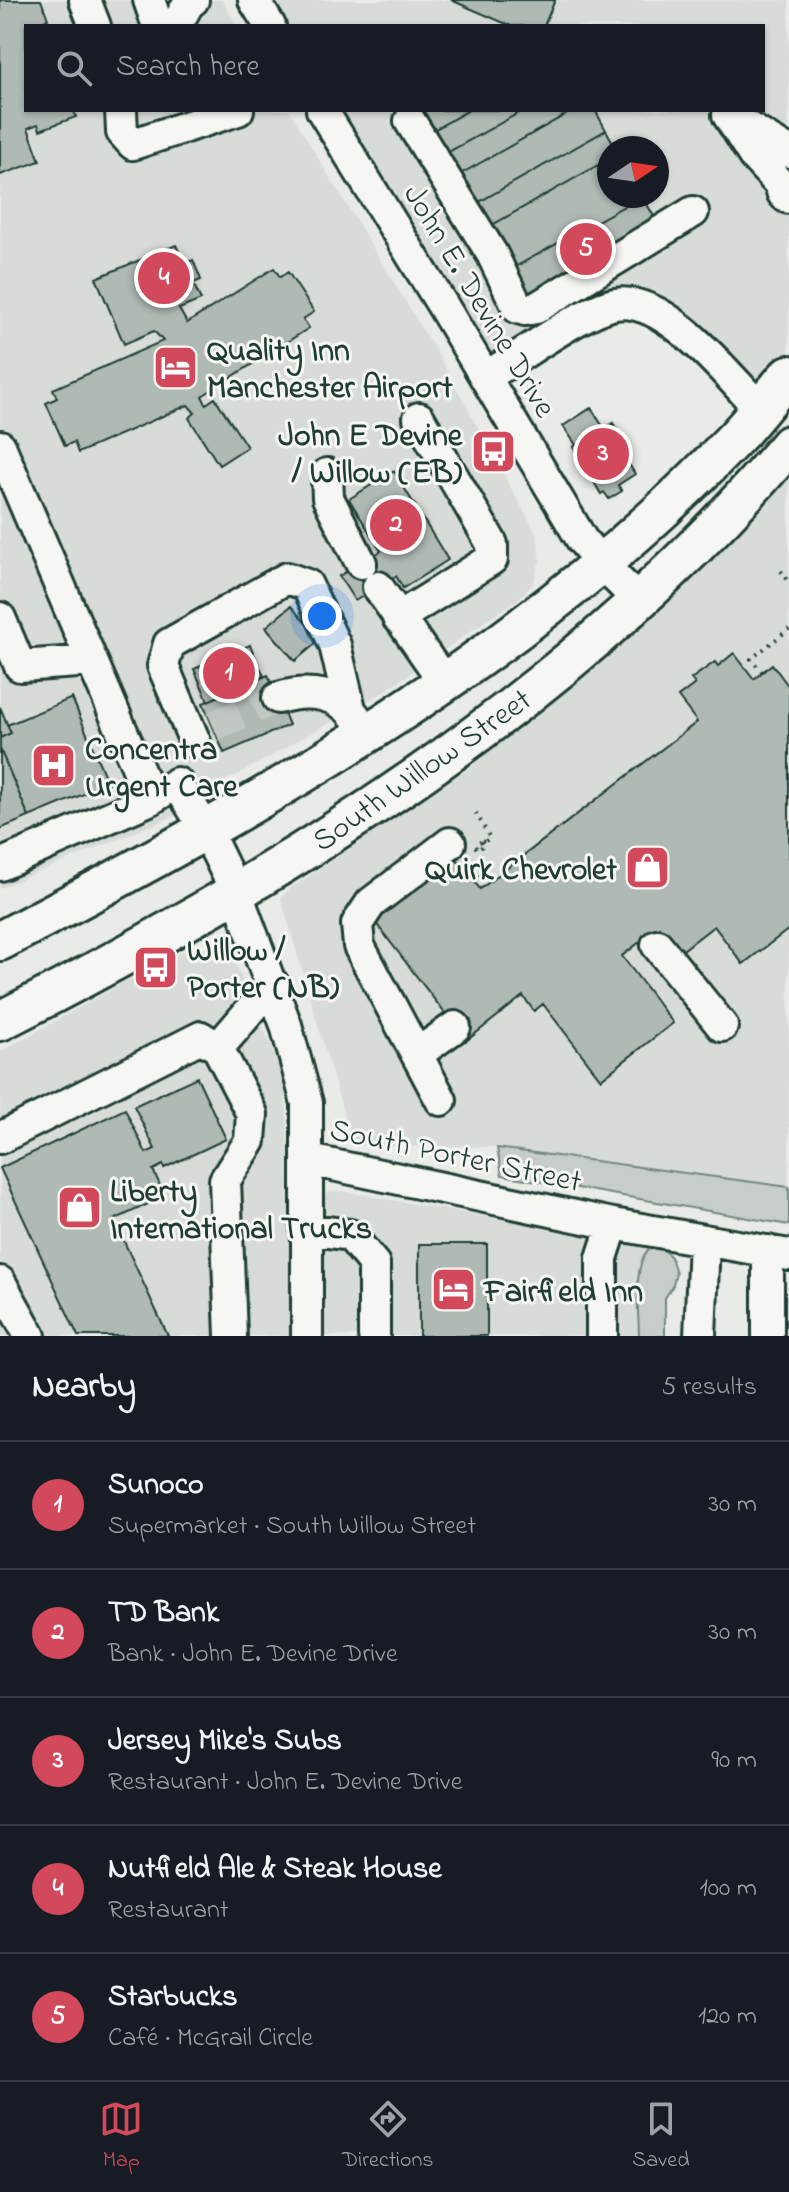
<!DOCTYPE html>
<html lang="en">
<head>
<meta charset="utf-8">
<style>
	body { margin:0; font-family:"Indie Flower",sans-serif; background:#20242c; color:#f1f3f6 }
	.compass { position:absolute; left:597px; top:136px; width:72px; height:72px; border-radius:50%; background:#171b24; box-shadow:0 2px 6px #0004; rotate:77deg }
	.you { position:absolute; left:322px; top:616px; width:28px; height:28px; margin:-20px; border:6px solid #fff; border-radius:50%; background:#1a73e8; box-shadow:0 0 0 12px #1a73e833 }
	.badge { display:grid; place-items:center; width:52px; height:52px; border-radius:50%; background:#d1495b; color:#fff; font-size:26px; font-weight:700 }
	.pin { position:absolute; translate:-50% -50%; border:4px solid #fff; box-shadow:0 2px 8px #0006 }
	.list { margin:0; padding:0; list-style:none }
	h2 { display:flex; justify-content:space-between; align-items:center; height:104px; margin:0; padding:0 32px; font-size:34px }
	h2 small { font-size:26px; font-weight:400; color:#9ea1a6 }
	.list li { display:grid; grid-template-columns:52px 1fr auto; gap:24px; align-items:center; box-sizing:border-box; height:128px; padding:0 32px; border-top:2px solid #363941 }
	.list b { display:block; font-size:30px; white-space:nowrap }
	.list p { margin:0; font-size:26px; white-space:nowrap; color:#9ea1a6 }
	.list em { font-size:26px; font-style:normal; color:#9ea1a6 }
	.icon { flex:none; width:44px; height:44px; fill:none; stroke:currentColor; stroke-width:2; stroke-linecap:round; stroke-linejoin:round }
	.map { position:relative; flex:none; width:789px; height:1336px; overflow:hidden }
	.search { position:absolute; background:#171b24; box-shadow:0 2px 6px #0004; left:24px; right:24px; top:24px; height:88px; display:flex; align-items:center; gap:20px; box-sizing:border-box; padding:0 28px; border-radius:0px; color:#9ea1a6; font-size:30px }
	.sheet { height:744px; background:#171b24 }
	nav { display:flex; justify-content:space-around; align-items:center; box-sizing:border-box; height:112px; border-top:2px solid #363941; background:#171b24; font-size:22px; color:#9ea1a6 }
	nav a { display:grid; justify-items:center; gap:4px }
	nav .on { color:#d1495b }
	.map>svg:first-child { display:block }
	.built { fill:#d8dcd8; fill-rule:evenodd }
	.green { fill:#c7cec9; stroke:#73867e; stroke-width:2 }
	.building { fill:#b0bab5; stroke:#1f3d34; stroke-width:2 }
	.lines { fill:none; stroke-linecap:round; stroke-linejoin:round }
	.minor-tunnel { stroke:#c1c8c3; stroke-width:30; stroke-dasharray:30 15; stroke-linecap:butt }
	.minor-casing { stroke:#1f3d34; stroke-width:36 }
	.major-casing { stroke:#1f3d34; stroke-width:44 }
	.path { stroke:#1f3d34; stroke-width:4; stroke-dasharray:2 6; stroke-linecap:butt }
	.minor { stroke:#f6f6f2; stroke-width:30 }
	.major { stroke:#f6f6f2; stroke-width:38 }
	.labels { text-anchor:middle; stroke-width:6; stroke-linejoin:round; paint-order:stroke }
	.street-label { font-size:32px; fill:#1f3d34; stroke:#f6f6f2 }
	.poi-label { font-size:32px; font-weight:bold; fill:#1f3d34; stroke:#f6f6f2; text-anchor:start }
</style>
</head>
<body>
<div class="map">
<svg width="789" height="1336" viewBox="0 0 789 1336">
	<rect width="100%" height="100%" fill="#e9ebe7"/>
	<filter id="ink" filterUnits="userSpaceOnUse"><feTurbulence type="fractalNoise" baseFrequency=".0125" numOctaves="2"/><feDisplacementMap in="SourceGraphic" scale="16" xChannelSelector="R" yChannelSelector="G"/><feConvolveMatrix kernelMatrix="1 2 1 2 8 2 1 2 1" color-interpolation-filters="sRGB"/></filter>
	<g filter="url(#ink)">
		<path class="built" d="M0,0H222L237,26H26V110H289L440,358L537,535L540,560L533,584L518,599L376,697L235,776L179,803L182,813L0,888Z
			M254,0H789V375L760,409L630,303L486,376L322,110H763V26H270ZM609,148H657V196H609Z
			M789,478V1187L490,1147L353,1146L281,898L288,890L472,766L658,613L707,566Z
			M201,948L219,950L235,962L283,1074L287,1117L291,1336H0V1052L174,954Z
			M342,1191L652,1246L645,1252L639,1265V1336H324L321,1198L328,1192Z"/>
		<path class="green" d="M497,1148L789,1187V1225L502,1175Z
			M652,1246L662,1248L671,1257L676,1273L673,1285L665,1298V1336H639C639,1311 631,1261 652,1246Z"/>
		<path class="building" d="M0,0H41L48,19L41,21L42,26H26V110H74L76,117L40,130L38,124L28,128L40,161L0,175Z
			M451,0H555L544,26H511Z
			M420,110H469L432,131Z
			M469,110H524L445,154L432,131Z
			M524,110H574L457,176L445,154Z
			M574,110H595L606,130L474,205L457,176Z
			M606,130L616,148H609V159L487,228L474,205Z
			M609,159V196H642L510,270L487,228Z
			M642,196L661,228L528,303L510,270Z
			M176,245L184,264L193,260L201,280L193,283L201,300L179,309L187,323L274,268L280,277L288,272L314,312L303,319L309,328L202,396L206,404L215,398L247,447L219,465L189,418L195,413L188,405L78,453L74,442L65,446L46,403L57,398L53,389L163,341L154,331L124,344L96,278Z
			M591,408L604,428L613,423L621,436L614,440L635,474L618,485L622,491L609,499L604,492L601,494L573,447L576,445L563,426Z
			M394,471L448,560L403,588L396,576L355,601L339,576L381,551L349,499Z
			M291,606L320,640L295,661L266,627Z
			M250,645L264,676L208,701L194,669Z
			M734,653L754,679L772,664L789,687V929L743,964L714,926L679,953L659,927L622,956L673,1023L601,1079L543,1004L534,1011L523,996L466,1041L372,918L454,855L480,889L697,722L678,697L695,684L691,679L715,662L718,666Z
			M268,675L289,725L224,753L203,703Z
			M72,698L108,784L29,817L0,749V738L11,733L7,725Z
			M0,707L11,733L0,738Z
			M0,749L29,817L0,829Z
			M197,1077L226,1139L164,1168L163,1165L153,1170L165,1196L114,1220L168,1336H78L0,1168L125,1109L146,1153L155,1149L134,1106Z
			M419,1244H487V1336H419Z"/>
		<g class="lines">
			<path class="minor-tunnel" d="M213,726L278,698"/>
			<defs>
				<path id="minor" d="M85,0L95,26
					M149,0L158,26
					M254,0L270,26
					M176,26L188,4L193,0
					M121,110L122,132L133,144L238,110
					M322,110L443,306L582,540L602,564L638,600
					M728,115L754,156L789,194
					M736,120L789,152
					M410,121L492,254L518,308L525,310L536,308L693,212
					M486,376C520,358 581,311 615,304C666,295 727,375 760,409
					M0,446L151,799L177,783L206,830L237,894L286,1025L307,1103V1336
					M327,474L328,498L361,563
					M378,587L445,683
					M0,618L20,666L92,661
					M398,618L492,559V544L419,418
					M278,698C307,689 339,692 357,719
					M195,742L163,666L169,644L287,578L307,585L335,645L350,709
					M0,865L151,799
					M657,945L722,1026
					M218,1048L273,984
					M417,1054L455,1027
					M441,1100L359,946L357,924L371,903L450,843
					M0,1138L201,1037L218,1048L252,1114L250,1141L225,1180L231,1336
					M309,1160L613,1224L789,1255
					M306,1229L350,1235L374,1264V1336
					M768,1251V1336
					M0,1282L30,1336
					M602,1336V1258L613,1224
					M700,1336L704,1241"/>
				<path id="major" d="M786,191L789,194
					M0,941C264,803 532,654 738,435C756,416 772,394 789,375
					M0,1021C289,874 577,696 789,445"/>
			</defs>
			<use href="#minor" class="minor-casing"/>
			<use href="#major" class="major-casing"/>
			<path class="path" d="M781,571L789,582
				M762,672L751,659L789,629
				M476,813L490,838L484,842
				M482,841L485,844L478,850L475,846Z
				M467,863L478,877L474,881"/>
			<use href="#minor" class="minor"/>
			<use href="#major" class="major"/>
		</g>
	</g>
	<defs>
		<symbol id="hotel-square" viewBox="-11 -11 22 22"><rect x="-9" y="-9" width="18" height="18" rx="4" fill="#d1495b" stroke="#f6f6f2"/><path d="M-6-4.5h1.5V1H6V5H4.5V3h-9V5H-6ZM-4 0a1.8 1.8 0 1 1 3.6 0ZM.5 0V-2.5h3Q6-2.5 6 0Z" fill="#fff"/></symbol>
		<symbol id="bus-square" viewBox="-11 -11 22 22"><rect x="-9" y="-9" width="18" height="18" rx="4" fill="#d1495b" stroke="#f6f6f2"/><path d="M-5-6H5V4H4V6H2V4H-2V6H-4V4H-5ZM-3.5-4V0h7V-4ZM-3.5 1.2v1.5H-2V1.2ZM2 1.2v1.5H3.5V1.2Z" fill="#fff"/></symbol>
		<symbol id="hospital-square" viewBox="-11 -11 22 22"><rect x="-9" y="-9" width="18" height="18" rx="4" fill="#d1495b" stroke="#f6f6f2"/><path d="M-5-5h3v3.5h4V-5h3V5h-3V1.5h-4V5h-3Z" fill="#fff"/></symbol>
		<symbol id="shop-square" viewBox="-11 -11 22 22"><rect x="-9" y="-9" width="18" height="18" rx="4" fill="#d1495b" stroke="#f6f6f2"/><path d="M-5-2.5h2.3a2.7 3.5 0 0 1 5.4 0H5L5.5 6h-11ZM-1.5-2.5h3a1.5 2.3 0 0 0-3 0Z" fill="#fff"/></symbol>
	</defs>
	<g fill-rule="evenodd">
		<use href="#hotel-square" x="150" y="342" width="51" height="51"/>
		<use href="#bus-square" x="468" y="426" width="51" height="51"/>
		<use href="#hospital-square" x="28" y="740" width="51" height="51"/>
		<use href="#shop-square" x="622" y="842" width="51" height="51"/>
		<use href="#bus-square" x="130" y="942" width="51" height="51"/>
		<use href="#shop-square" x="54" y="1182" width="51" height="51"/>
		<use href="#hotel-square" x="428" y="1264" width="51" height="51"/>
	</g>
	<g class="labels">
		<g class="street-label">
			<text transform="translate(481 300) rotate(59)" y="11">John E. Devine Drive</text>
			<text transform="translate(421 769) rotate(-35)" y="11">South Willow Street</text>
			<text transform="translate(456 1154) rotate(12)" y="11">South Porter Street</text>
		</g>
		<g class="poi-label">
			<text x="207" y="360">Quality Inn<tspan x="207" dy="37">Manchester Airport</tspan></text>
			<text x="462" y="445" text-anchor="end">John E Devine<tspan x="462" dy="37">/ Willow (EB)</tspan></text>
			<text x="85" y="759">Concentra<tspan x="85" dy="37">Urgent Care</tspan></text>
			<text x="617" y="879" text-anchor="end">Quirk Chevrolet</text>
			<text x="187" y="960">Willow /<tspan x="187" dy="37">Porter (NB)</tspan></text>
			<text x="110" y="1201">Liberty<tspan x="110" dy="37">International Trucks</tspan></text>
			<text x="484" y="1301">Fairfield Inn</text>
		</g>
	</g>
</svg>
<svg class="compass" viewBox="-18 -18 36 36"><path d="M0-13l5 13h-10z" fill="#e53935"/><path d="M0 13l5-13h-10z" fill="#9ea1a6"/></svg>
<div class="you"></div>
<div class="pin badge" style="left:229px;top:673px">1</div>
<div class="pin badge" style="left:396px;top:525px">2</div>
<div class="pin badge" style="left:603px;top:454px">3</div>
<div class="pin badge" style="left:164px;top:278px">4</div>
<div class="pin badge" style="left:586px;top:249px">5</div>
<div class="search"><svg class="icon" aria-label="search" viewBox="0 0 24 24"><circle cx="10" cy="10" r="6"/><path d="M15 15l6 6"/></svg>Search here</div>
</div>
<section class="sheet">
<h2>Nearby<small>5 results</small></h2>
<ul class="list">
<li><span class="badge">1</span><div><b>Sunoco</b><p>Supermarket · South Willow Street</p></div><em>30 m</em></li>
<li><span class="badge">2</span><div><b>TD Bank</b><p>Bank · John E. Devine Drive</p></div><em>30 m</em></li>
<li><span class="badge">3</span><div><b>Jersey Mike's Subs</b><p>Restaurant · John E. Devine Drive</p></div><em>90 m</em></li>
<li><span class="badge">4</span><div><b>Nutfield Ale &amp; Steak House</b><p>Restaurant</p></div><em>100 m</em></li>
<li><span class="badge">5</span><div><b>Starbucks</b><p>Café · McGrail Circle</p></div><em>120 m</em></li>
</ul>
</section>
<nav>
<a class="on"><svg class="icon" aria-label="map" viewBox="0 0 24 24"><path d="M3 6l6-2 6 2 6-2v14l-6 2-6-2-6 2zM9 4v14M15 6v14"/></svg>Map</a>
<a><svg class="icon" aria-label="directions" viewBox="0 0 24 24"><path d="M12 3l9 9-9 9-9-9zM9 14v-3h6M13 9l2 2-2 2"/></svg>Directions</a>
<a><svg class="icon" aria-label="saved" viewBox="0 0 24 24"><path d="M7 4h10v16l-5-4-5 4z"/></svg>Saved</a>
</nav>
</body>
</html>
